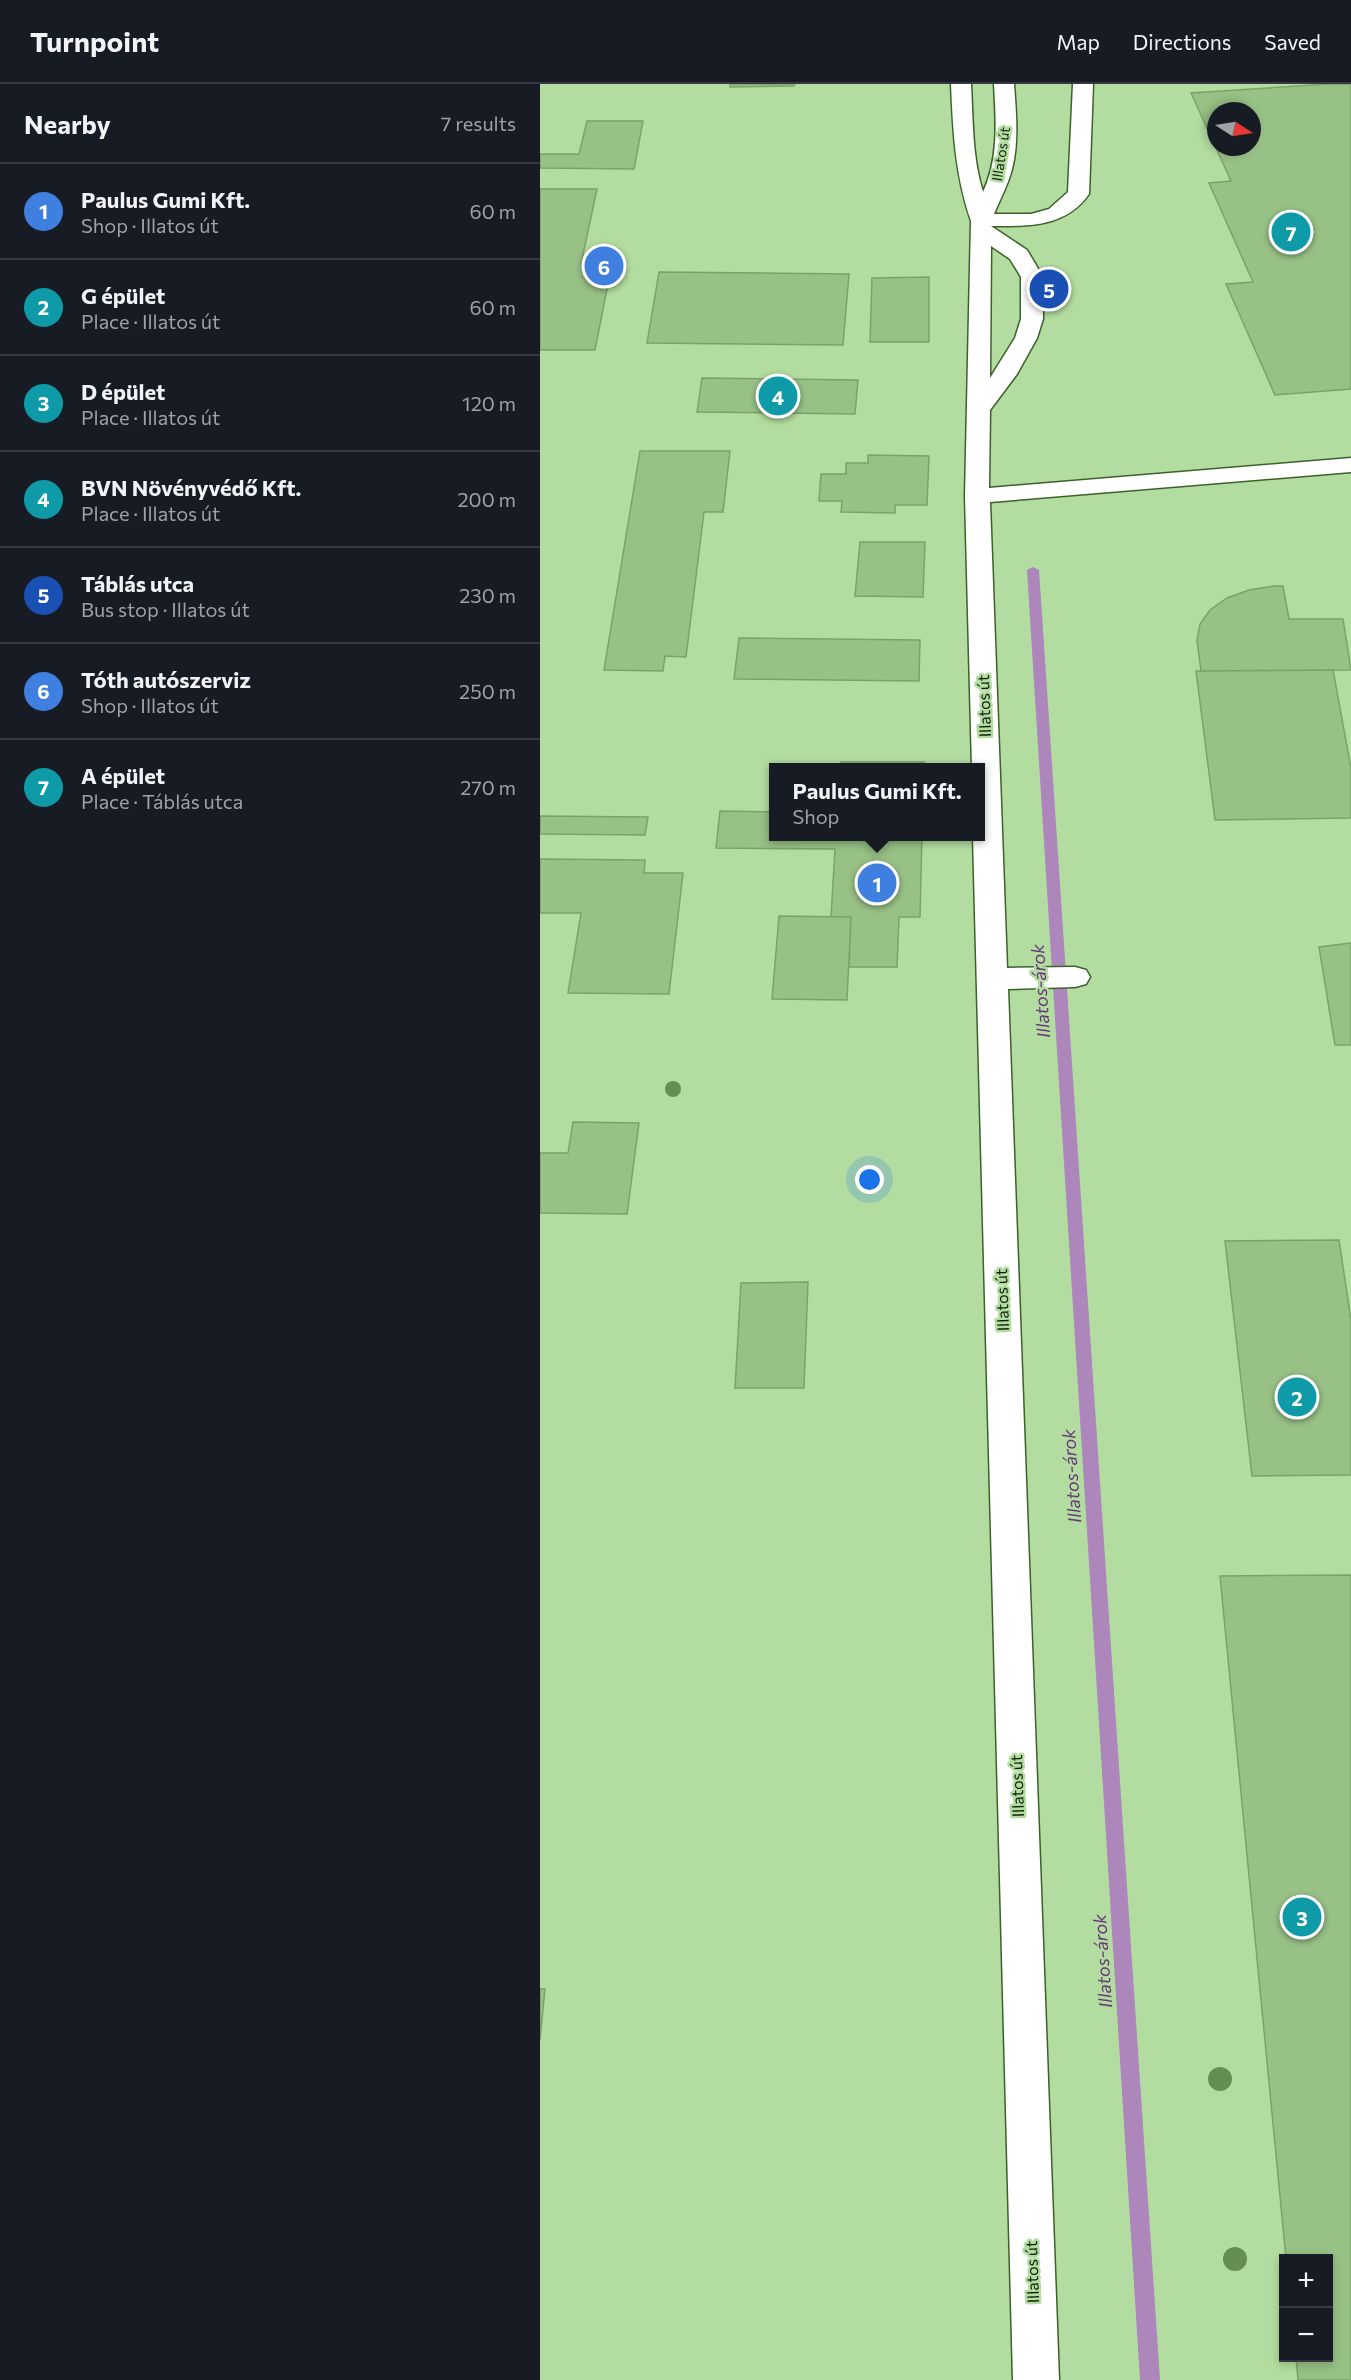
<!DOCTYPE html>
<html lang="en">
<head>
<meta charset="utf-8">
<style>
	body { margin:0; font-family:Commissioner,sans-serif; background:#20242c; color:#f1f3f6 }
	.controls { position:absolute; right:18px; bottom:18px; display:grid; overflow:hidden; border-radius:0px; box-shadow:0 3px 9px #0003 }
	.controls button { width:54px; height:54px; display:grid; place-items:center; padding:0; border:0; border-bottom:2px solid #363941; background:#171b24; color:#f1f3f6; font:30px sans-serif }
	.compass { position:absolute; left:667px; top:18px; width:54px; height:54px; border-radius:50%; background:#171b24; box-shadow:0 3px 9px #0003; rotate:102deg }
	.you { position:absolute; left:330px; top:1096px; width:21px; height:21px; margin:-15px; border:4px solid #fff; border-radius:50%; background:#1a73e8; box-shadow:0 0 0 9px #1a73e833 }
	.badge { display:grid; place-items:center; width:39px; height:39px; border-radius:50%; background:#a04ebd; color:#fff; font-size:20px; font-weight:700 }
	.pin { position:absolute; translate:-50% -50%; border:3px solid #fff; box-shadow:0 2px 6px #0006 }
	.popup { position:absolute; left:229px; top:679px; width:216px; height:78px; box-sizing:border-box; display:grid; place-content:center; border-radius:0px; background:#171b24; filter:drop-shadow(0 2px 4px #0005); font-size:20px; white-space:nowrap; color:#9ea1a6 }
	.popup b { font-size:22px; color:#f1f3f6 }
	.popup::after { content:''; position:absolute; left:50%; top:100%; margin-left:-12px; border:12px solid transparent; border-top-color:#171b24 }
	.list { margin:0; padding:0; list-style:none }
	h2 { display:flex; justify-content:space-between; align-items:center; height:78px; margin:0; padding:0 24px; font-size:26px }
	h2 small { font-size:20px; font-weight:400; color:#9ea1a6 }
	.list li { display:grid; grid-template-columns:39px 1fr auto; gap:18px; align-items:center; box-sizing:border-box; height:96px; padding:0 24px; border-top:2px solid #363941 }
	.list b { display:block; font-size:22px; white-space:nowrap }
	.list p { margin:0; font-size:20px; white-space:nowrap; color:#9ea1a6 }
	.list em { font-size:20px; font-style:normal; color:#9ea1a6 }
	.map { position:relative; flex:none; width:811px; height:2296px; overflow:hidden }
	header { display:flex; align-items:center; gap:36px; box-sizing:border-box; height:84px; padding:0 30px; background:#171b24; border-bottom:2px solid #363941 }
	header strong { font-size:28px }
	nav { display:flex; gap:33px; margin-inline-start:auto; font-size:21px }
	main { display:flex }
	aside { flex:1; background:#171b24 }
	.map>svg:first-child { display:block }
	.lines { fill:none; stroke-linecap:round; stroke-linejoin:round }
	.stream { fill:#ad86bc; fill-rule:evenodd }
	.building { fill:#98c186; stroke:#7ba369; stroke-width:1.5; fill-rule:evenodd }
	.minor-casing { stroke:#3c612b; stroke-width:3 }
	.minor { fill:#fff; fill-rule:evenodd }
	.tree { fill:#668d52 }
	.labels { text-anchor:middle; stroke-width:5; stroke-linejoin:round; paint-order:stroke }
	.far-street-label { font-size:14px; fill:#0f1e08; stroke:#b3dda0 }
	.street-label { font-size:16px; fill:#0f1e08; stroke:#b3dda0 }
	.water-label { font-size:18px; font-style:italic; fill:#68377a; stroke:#b3dda0 }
</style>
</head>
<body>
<header>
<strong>Turnpoint</strong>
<nav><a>Map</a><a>Directions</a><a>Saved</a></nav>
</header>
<main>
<aside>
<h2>Nearby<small>7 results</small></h2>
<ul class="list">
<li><span class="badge" style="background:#3f7fe0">1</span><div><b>Paulus Gumi Kft.</b><p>Shop · Illatos út</p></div><em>60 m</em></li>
<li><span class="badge" style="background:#0f9aa8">2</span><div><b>G épület</b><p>Place · Illatos út</p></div><em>60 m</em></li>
<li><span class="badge" style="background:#0f9aa8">3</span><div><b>D épület</b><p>Place · Illatos út</p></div><em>120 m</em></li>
<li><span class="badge" style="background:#0f9aa8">4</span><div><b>BVN Növényvédő Kft.</b><p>Place · Illatos út</p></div><em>200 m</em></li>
<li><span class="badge" style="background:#1a4fb4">5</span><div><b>Táblás utca</b><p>Bus stop · Illatos út</p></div><em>230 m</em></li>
<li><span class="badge" style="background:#3f7fe0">6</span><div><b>Tóth autószerviz</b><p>Shop · Illatos út</p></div><em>250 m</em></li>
<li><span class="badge" style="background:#0f9aa8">7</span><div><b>A épület</b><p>Place · Táblás utca</p></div><em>270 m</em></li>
</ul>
</aside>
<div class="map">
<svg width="811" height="2296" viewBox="0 0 811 2296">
	<rect width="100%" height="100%" fill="#b3dda0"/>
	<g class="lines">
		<path class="stream" d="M493,483L499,486L620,2296H600L487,486Z"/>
	</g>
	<path class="building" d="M190,0H255L254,2L190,3Z
		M789,0H811V305L735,311L686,200L713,198L669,99L691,97L651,9ZM676,27H712V63H676Z
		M47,37H103L94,85L0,84V70H39Z
		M0,105H57L41,180H72L55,266H0Z
		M119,188L309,190L303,261L107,259Z
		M389,193V258H330L332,194Z
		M162,294L318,296L315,330L157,328Z
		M100,367H190L183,428H164L146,573L125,572L123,587L64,586Z
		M328,371L389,372L387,421H355V429L301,428L302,417H279L281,390H306V379H328Z
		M320,458H385L383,513L315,512Z
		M734,502H743L749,535H803L811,586L661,587L657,556L660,540L670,526L687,514L709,506Z
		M199,554L380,556L379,597L194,595Z
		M793,586L811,684V734L675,736L656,587Z
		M301,678H384V684H300Z
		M180,727L234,728V752H382L380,833H359L357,883H309L311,833H291L295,765L176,764Z
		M0,732L108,733L105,751L0,750Z
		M0,775L105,776L104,789H143L129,910L28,909L41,829H0Z
		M239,832L311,833L307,916L232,915Z
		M811,859V961H795L779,863Z
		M33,1038L99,1039L87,1130L0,1129V1069H28Z
		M799,1156L811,1236V1391L712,1392L685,1157Z
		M268,1198L264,1304H195L201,1199Z
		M811,1491V2296H758L756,2274H788V2174H746L680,1492Z
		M0,1905H5L0,1956Z"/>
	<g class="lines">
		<defs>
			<path id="minor" d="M411,0H431C433,36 432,73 443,108C459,74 456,37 454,0H474C476,28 479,58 472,85C468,101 460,115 454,130H491L509,125L528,108L533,0H553L549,110C525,144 488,142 451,142L487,166L503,193V235L497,254L477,290L450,326L449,404L811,374V388L450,418L467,884L535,883L546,886L550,893L546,900L535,903L468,905L519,2296H473L433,752H440V684H432L425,412L431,137C415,91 413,47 411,0ZM451,162L470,175L481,193V235L475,254L450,294Z"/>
		</defs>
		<use href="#minor" class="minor-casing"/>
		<use href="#minor" class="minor"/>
	</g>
	<g class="tree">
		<circle cx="133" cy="1005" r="8"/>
		<circle cx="680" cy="1995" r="12"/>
		<circle cx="695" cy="2175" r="12"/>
	</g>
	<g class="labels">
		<g class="far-street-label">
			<text transform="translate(461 70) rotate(-81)" y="5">Illatos út</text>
		</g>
		<g class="street-label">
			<text transform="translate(444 622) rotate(-92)" y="6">Illatos út</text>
			<text transform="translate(462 1216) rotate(-92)" y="6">Illatos út</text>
			<text transform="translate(477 1702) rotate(-92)" y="6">Illatos út</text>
			<text transform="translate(492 2188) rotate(-92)" y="6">Illatos út</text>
		</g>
		<g class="water-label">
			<text transform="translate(501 907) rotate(-94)" y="6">Illatos-árok</text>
			<text transform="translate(532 1392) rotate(-94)" y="6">Illatos-árok</text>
			<text transform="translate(563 1877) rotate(-94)" y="6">Illatos-árok</text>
		</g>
	</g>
</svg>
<div class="controls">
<button>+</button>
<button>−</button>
</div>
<svg class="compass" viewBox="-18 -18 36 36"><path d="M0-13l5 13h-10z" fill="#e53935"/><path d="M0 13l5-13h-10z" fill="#9ea1a6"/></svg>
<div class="you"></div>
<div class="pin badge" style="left:337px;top:799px;background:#3f7fe0">1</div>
<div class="popup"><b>Paulus Gumi Kft.</b>Shop</div>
<div class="pin badge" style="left:757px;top:1313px;background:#0f9aa8">2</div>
<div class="pin badge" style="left:762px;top:1833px;background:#0f9aa8">3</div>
<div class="pin badge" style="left:238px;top:312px;background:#0f9aa8">4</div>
<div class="pin badge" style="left:509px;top:205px;background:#1a4fb4">5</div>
<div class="pin badge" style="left:64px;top:182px;background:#3f7fe0">6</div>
<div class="pin badge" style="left:751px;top:148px;background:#0f9aa8">7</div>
</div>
</main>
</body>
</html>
